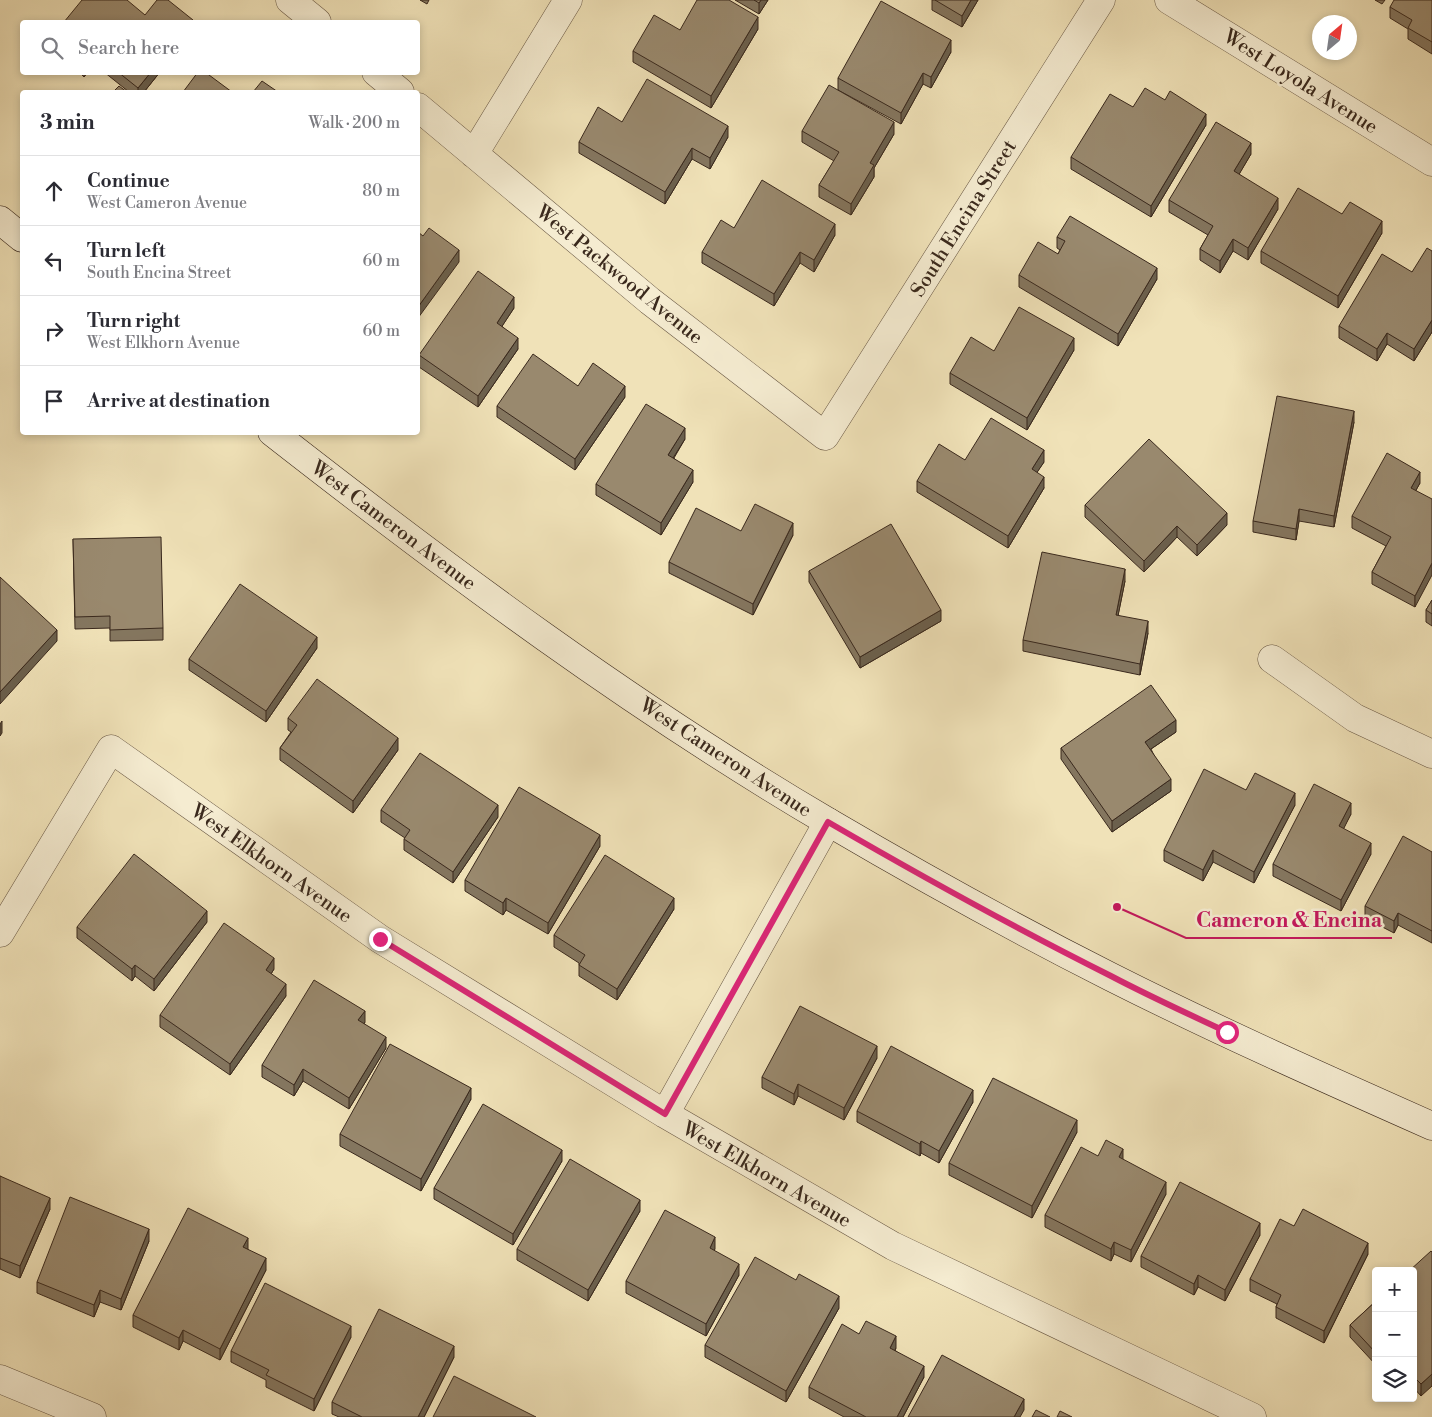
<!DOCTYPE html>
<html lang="en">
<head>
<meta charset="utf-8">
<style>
	body { margin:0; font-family:"Libre Bodoni",serif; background:#f2f2f3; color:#2b2b33 }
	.controls { position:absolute; right:15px; bottom:15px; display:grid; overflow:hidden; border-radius:5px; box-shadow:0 2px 8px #0003 }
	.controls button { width:45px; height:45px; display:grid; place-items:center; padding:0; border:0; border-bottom:1px solid #e1e1e2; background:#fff; color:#2b2b33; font:25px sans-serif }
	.compass { position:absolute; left:1312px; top:15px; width:45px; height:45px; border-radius:50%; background:#fff; box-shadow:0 2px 8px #0003; rotate:29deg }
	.stop { position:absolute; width:15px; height:15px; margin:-11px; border:4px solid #db2777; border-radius:50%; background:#fff }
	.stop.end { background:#db2777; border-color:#fff; box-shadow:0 1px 5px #0008 }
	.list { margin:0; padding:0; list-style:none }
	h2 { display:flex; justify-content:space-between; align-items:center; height:65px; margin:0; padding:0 20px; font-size:21px }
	h2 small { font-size:16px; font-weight:400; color:#7c7c81 }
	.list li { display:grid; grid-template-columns:32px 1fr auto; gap:15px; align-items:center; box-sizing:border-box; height:70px; padding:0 20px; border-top:1px solid #e1e1e2 }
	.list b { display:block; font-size:19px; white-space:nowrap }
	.list p { margin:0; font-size:16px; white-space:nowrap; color:#7c7c81 }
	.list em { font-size:16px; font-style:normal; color:#7c7c81 }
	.icon { flex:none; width:28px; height:28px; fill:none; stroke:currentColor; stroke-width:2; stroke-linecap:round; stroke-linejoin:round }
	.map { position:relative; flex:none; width:1432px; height:1417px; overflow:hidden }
	.search { position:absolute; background:#fff; box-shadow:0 2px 8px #0003; left:20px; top:20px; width:400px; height:55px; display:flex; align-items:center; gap:12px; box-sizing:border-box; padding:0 18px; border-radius:5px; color:#7c7c81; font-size:19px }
	.panel { position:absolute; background:#fff; box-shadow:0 2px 8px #0003; left:20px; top:90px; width:400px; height:345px; border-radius:5px }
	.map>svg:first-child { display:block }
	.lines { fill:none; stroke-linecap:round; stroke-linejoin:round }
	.street-casing { stroke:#685744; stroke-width:29 }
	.secondary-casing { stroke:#3a291d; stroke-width:29 }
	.street { stroke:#f5ecd1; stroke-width:28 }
	.secondary { stroke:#f5ecd1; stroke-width:28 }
	.wall { fill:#84765f; stroke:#3a291d }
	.shaded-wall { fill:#6b604d; stroke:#3a291d }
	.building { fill:#99896e; stroke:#3a291d }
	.route { stroke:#db2777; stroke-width:6 }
	.labels { text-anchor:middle; stroke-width:5; stroke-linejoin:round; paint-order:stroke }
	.street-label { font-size:20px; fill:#3a291d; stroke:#f5ecd1 }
	.leader { fill:none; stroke:#c2185b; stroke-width:2 }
	.callout-dot { fill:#c2185b; stroke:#f5ecd1; stroke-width:2 }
	.callout-label { font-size:21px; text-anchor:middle; font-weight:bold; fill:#c2185b; stroke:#f5ecd1; stroke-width:5; stroke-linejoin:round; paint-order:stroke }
</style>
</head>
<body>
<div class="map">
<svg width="1432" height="1417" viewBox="0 0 1432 1417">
	<rect width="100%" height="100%" fill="#f0e2b8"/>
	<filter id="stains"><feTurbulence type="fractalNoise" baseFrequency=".004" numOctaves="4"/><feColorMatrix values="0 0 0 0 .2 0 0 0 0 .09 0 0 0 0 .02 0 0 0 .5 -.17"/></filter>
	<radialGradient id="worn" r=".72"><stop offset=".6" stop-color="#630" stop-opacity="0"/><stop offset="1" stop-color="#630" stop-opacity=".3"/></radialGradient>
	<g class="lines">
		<defs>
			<path id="street" d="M290,0L317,22
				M1169,0L1432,162
				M376,72L400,92
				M418,107L650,301L825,436L1101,0
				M474,154L568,0
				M1272,659L1355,718L1432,754
				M0,933L111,749L380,939L665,1114L893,1246L1252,1417
				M665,1114L828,822
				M0,1379L92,1417"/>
			<path id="secondary" d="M0,220L22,238
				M272,432C451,572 634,708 830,823C922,877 1016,929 1111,977C1216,1030 1324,1078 1432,1126"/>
		</defs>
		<use href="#street" class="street-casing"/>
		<use href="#secondary" class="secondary-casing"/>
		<use href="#street" class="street"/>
		<use href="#secondary" class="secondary"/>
	</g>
	<path class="wall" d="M420,0H429L427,4Z
		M735,0H768L759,14Z
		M932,0H978L962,27L932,10Z
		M1375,0H1385L1382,4Z
		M1432,0V54L1408,39V29L1390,18V7Z
		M758,29L711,108L633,62V51L680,30Z
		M951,52L931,88L923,84L901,124L838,90V78Z
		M79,72H88L84,77Z
		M104,72H160L144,92H129Z
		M1133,107L1206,125L1151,217L1071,169V157Z
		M622,122L728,137L710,169L692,159L665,204L579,153V142Z
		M802,131L894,134L874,168V177L851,215L819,197V185L834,161L802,142Z
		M1251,154L1239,174L1278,209L1248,260L1233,251L1220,273L1200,260V249L1208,235L1169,212V200Z
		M734,228L835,235L814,272L800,263L774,306L702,263V252Z
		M1382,233L1338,308L1261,263V251Z
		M1057,237L1157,279L1118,346L1019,287V275L1058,254L1060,250L1057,248Z
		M1432,251V332L1414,361L1387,344L1377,361L1339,338V326L1412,272Z
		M514,308L502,326L518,349L478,407L419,367V355Z
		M1074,350L1027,430L950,384V373L994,351Z
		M578,386L625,397L575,470L497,417V406Z
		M1354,422L1334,527L1299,521L1296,540L1253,532V521Z
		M685,439L674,458L693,482L661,535L596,495V484Z
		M965,460L1044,462L1037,472L1044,488L1008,548L917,492V481Z
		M1420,483L1416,490L1415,607L1372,584V572L1386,546L1352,528V516Z
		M1085,505L1227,525L1197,556L1177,537L1144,572L1085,517Z
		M793,535L753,615L669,573V562Z
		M73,539L163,628V640L110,641V628L75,629Z
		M809,571L941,621L860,668L809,582Z
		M1125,581L1118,615L1148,633L1140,675L1023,651V640Z
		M1432,600V626L1426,622V610Z
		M317,648L266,722L189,670V659Z
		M288,718L398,750L353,813L280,760V748L291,732L288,730Z
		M1176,732L1151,749L1171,791L1112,832L1061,759V748Z
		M1246,790L1295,805L1254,883L1213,862L1203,881L1164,861V850Z
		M381,810L498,817L453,883L404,850V839L405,838L381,822Z
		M1351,814L1343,829L1371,854L1341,911L1273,876V864Z
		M600,846L548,934L506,910L503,915L465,891V880Z
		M1432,852V943L1398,925L1394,933L1365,918V906Z
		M674,909L617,1000L579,976V963L554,947V935Z
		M207,922L154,991L135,976L132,981L77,938V927Z
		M274,969L271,974L286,996L230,1075L160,1027V1015Z
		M365,1022L364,1024L386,1048L349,1109L303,1081L294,1096L262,1077V1065Z
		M877,1058L844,1120L798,1096L794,1105L762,1088V1077Z
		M471,1099L421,1191L340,1146V1134Z
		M973,1102L939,1163L921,1153L920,1156L857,1122V1111Z
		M1077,1132L1032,1218L949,1175V1163Z
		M1098,1156L1123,1160L1166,1194L1131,1262L1114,1254L1111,1261L1045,1227V1215Z
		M562,1161L513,1245L434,1199V1188Z
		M0,1176L50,1209L20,1278L0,1269Z
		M640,1211L588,1301L517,1260V1249Z
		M1294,1226L1368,1254L1324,1343L1276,1318V1307L1277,1304L1250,1291V1279Z
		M1260,1235L1225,1301L1198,1287L1194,1295L1141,1267V1256Z
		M149,1241L121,1310L100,1302L94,1317L37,1293V1282Z
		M248,1249L266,1270L220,1360L183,1341L179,1350L133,1327V1315Z
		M715,1249L714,1250L739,1275L706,1336L626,1293V1281Z
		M1432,1252L1421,1396L1413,1387V1271Z
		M796,1280L839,1308L786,1402L705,1357V1345Z
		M1376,1301V1365L1350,1337V1325Z
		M859,1334L896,1348L895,1350L924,1377L903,1417H844L809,1398V1387Z
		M351,1337L314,1411L266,1387V1380L231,1362V1351Z
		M454,1357L424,1417H339L332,1414V1402Z"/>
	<path class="shaded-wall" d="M761,0H768L759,14V3Z
		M971,0H978L962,27V16Z
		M758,17V29L711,108V96Z
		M951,40V52L931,88V77Z
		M84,72H88L84,77Z
		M151,72H160L144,92H138V88Z
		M923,73V84L901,124V113Z
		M1206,114V125L1151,217V206Z
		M894,122V134L874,168V177L851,215V204L870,163Z
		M728,126V137L710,169V158Z
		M1251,143V154L1234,183V171Z
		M692,148V159L665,204V192Z
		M1278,198V209L1248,260V248Z
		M1382,221V233L1338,308V296Z
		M835,224V235L814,272V260Z
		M1233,239V251L1220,273V261Z
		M459,250V262L418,318V307Z
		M800,252V263L774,306V294Z
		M1157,268V279L1118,346V334Z
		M514,297V308L497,334V323Z
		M1432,320V332L1414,361V349Z
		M1387,333V344L1377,361V349Z
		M518,338V349L478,407V396Z
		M1074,338V350L1027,430V418Z
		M625,386V397L575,470V459Z
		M1354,411V422L1334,527V516Z
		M685,428V439L668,466V455Z
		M1044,450V462L1032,480V469Z
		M693,470V482L661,535V523Z
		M1420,472V483L1411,499V488Z
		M1044,477V488L1008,548V536Z
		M1299,509V521L1296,540V529Z
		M1227,513V525L1197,556V545Z
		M793,523V535L753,615V604Z
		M1177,526V537L1144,572V561Z
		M1432,563V575L1415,607V596Z
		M1125,569V581L1116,626V615Z
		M941,610V621L860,668V657Z
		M1148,621V633L1140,675V664Z
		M57,630V641L0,704V692Z
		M317,637V648L266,722V711Z
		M1176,720V732L1145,753V742Z
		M2,721V733L0,736V724Z
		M398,738V750L353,813V801Z
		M1171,779V791L1112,832V821Z
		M1295,793V805L1254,883V872Z
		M1351,803V814L1339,838V826Z
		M498,805V817L453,883V872Z
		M600,835V846L548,934V923Z
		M1371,843V854L1341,911V900Z
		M1213,850V862L1203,881V870Z
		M506,898V910L503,915V903Z
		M674,898V909L617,1000V989Z
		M207,911V922L154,991V979Z
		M1398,913V925L1394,933V921Z
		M274,958V969L266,982V970Z
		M135,965V976L132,981V969Z
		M286,984V996L230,1075V1064Z
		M365,1011V1022L358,1032V1020Z
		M386,1037V1048L349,1109V1098Z
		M877,1046V1058L844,1120V1108Z
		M303,1069V1081L294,1096V1085Z
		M798,1084V1096L794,1105V1094Z
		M471,1088V1099L421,1191V1179Z
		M973,1090V1102L939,1163V1151Z
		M1077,1120V1132L1032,1218V1206Z
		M921,1141V1153L920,1156V1144Z
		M1123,1149V1160L1119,1157Z
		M562,1150V1161L513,1245V1234Z
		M1166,1182V1194L1131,1262V1250Z
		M50,1198V1209L20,1278V1266Z
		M640,1200V1211L588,1301V1290Z
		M1260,1223V1235L1225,1301V1290Z
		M149,1229V1241L121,1310V1299Z
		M715,1237V1249L710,1259V1248Z
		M248,1238V1250L243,1247Z
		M1114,1242V1254L1111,1261V1249Z
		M1368,1243V1254L1324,1343V1331Z
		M266,1258V1270L220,1360V1349Z
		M739,1264V1275L706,1336V1324Z
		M1198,1275V1287L1194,1295V1284Z
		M100,1290V1302L94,1317V1305Z
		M839,1296V1308L786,1402V1391Z
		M351,1326V1337L314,1411V1399Z
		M183,1330V1341L179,1350V1338Z
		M896,1336V1348L890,1359V1348Z
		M454,1346V1357L424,1417H418Z
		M924,1366V1377L903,1417H897Z
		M1432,1374V1386L1421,1396V1384Z
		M1024,1399V1410L1020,1417H1014Z"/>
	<path class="building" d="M82,0H127L145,15L157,0H168L193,20L191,22H64Z
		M697,0H729L758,17L711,96L633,51L654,15L680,30Z
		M754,0H761L759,3Z
		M935,0H971L962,16Z
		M1394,0H1432V42L1408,28L1412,20L1390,7Z
		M881,1L951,40L931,77L923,73L901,113L838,78Z
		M118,72H151L138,88Z
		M198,72H205L232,92H183Z
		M647,79L728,126L710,158L692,148L665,192L579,142L598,107L622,122Z
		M262,81L278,92H253Z
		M829,85L894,122L870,163L874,165L851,204L819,185L839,152L802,131Z
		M119,86L127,92H113Z
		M1145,88L1165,100L1170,91L1206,114L1151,206L1071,157L1110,94L1133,107Z
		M1216,122L1251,143L1234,171L1278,198L1248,248L1233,239L1220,261L1200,249L1213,226L1169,200Z
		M762,180L835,224L814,260L800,252L774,294L702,252L721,220L734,228Z
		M1298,188L1342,214L1350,202L1382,221L1338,296L1261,251Z
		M1070,216L1157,268L1118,334L1019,275L1038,242L1058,254L1065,241L1057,237Z
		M429,228L459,250L418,307V232L423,236Z
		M1427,248L1432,251V320L1414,349L1387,333L1377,349L1339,326L1382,254L1412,272Z
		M478,271L514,297L497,323L518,338L478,396L419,355Z
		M1019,307L1074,338L1027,418L950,373L971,337L994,351Z
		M533,354L578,386L593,363L625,386L575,459L497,406Z
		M1277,396L1354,411L1334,516L1299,509L1296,529L1253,521Z
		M646,404L685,428L668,455L693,470L661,523L596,484Z
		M991,418L1044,450L1032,469L1044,477L1008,536L917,481L939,444L965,460Z
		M1149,439L1227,513L1197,545L1177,526L1144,561L1085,505Z
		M1387,453L1420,472L1411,488L1432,499V563L1415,596L1372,572L1391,537L1352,516Z
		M755,504L793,523L753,604L669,562L696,508L741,531Z
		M891,524L941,610L860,657L809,571Z
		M161,537L163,628L110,630V616L75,617L73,539Z
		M1042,552L1125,569L1116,615L1148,621L1140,664L1023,640Z
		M0,577L57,630L0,692Z
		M240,584L317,637L266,711L189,659Z
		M1432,600V614L1426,610Z
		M317,679L398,738L353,801L280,748L297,725L288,718Z
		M1151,685L1176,720L1145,742L1171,779L1112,821L1061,748Z
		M420,753L498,805L453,872L404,839L410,830L381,810Z
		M1204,769L1246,790L1255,773L1295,793L1254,872L1213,850L1203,870L1164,850Z
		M1314,784L1351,803L1339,826L1371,843L1341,900L1273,864Z
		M519,787L600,835L548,923L506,898L503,903L465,880Z
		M1403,836L1432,852V931L1398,913L1394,921L1365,906Z
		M134,854L207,911L154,979L135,965L132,969L77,927Z
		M605,855L674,898L617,989L579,965L585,955L554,935Z
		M224,923L274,958L266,970L286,984L230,1064L160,1015Z
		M314,980L365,1011L358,1020L386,1037L349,1098L303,1069L294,1085L262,1065Z
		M800,1006L877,1046L844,1108L798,1084L794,1094L762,1077Z
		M390,1044L471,1088L421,1179L340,1134Z
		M891,1046L973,1090L939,1151L921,1141L920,1144L857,1111Z
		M993,1078L1077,1120L1032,1206L949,1163Z
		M483,1104L562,1150L513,1234L434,1188Z
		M1106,1140L1123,1149L1119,1157L1166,1182L1131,1250L1114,1242L1111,1249L1045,1215L1081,1147L1098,1156Z
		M570,1159L640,1200L588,1290L517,1249Z
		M0,1176L50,1198L20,1266L0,1258Z
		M1180,1182L1260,1223L1225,1290L1198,1275L1194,1284L1141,1256Z
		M70,1197L149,1229L121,1299L100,1290L94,1305L37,1282Z
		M188,1208L248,1238L243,1247L266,1258L220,1349L183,1330L179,1338L133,1315Z
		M1303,1209L1368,1243L1324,1331L1276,1307L1281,1295L1250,1279L1280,1219L1294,1226Z
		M665,1210L715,1237L710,1248L739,1264L706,1324L626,1281Z
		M1431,1251L1432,1252V1374L1421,1384L1413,1376V1271H1409Z
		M755,1257L796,1280L799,1274L839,1296L786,1391L705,1345Z
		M265,1283L351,1326L314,1399L266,1375L269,1370L231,1351Z
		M1376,1301V1353L1350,1325Z
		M379,1309L454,1346L418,1417H362L332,1402Z
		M866,1321L896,1336L890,1348L924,1366L897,1417H866L809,1387L842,1324L859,1334Z
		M942,1355L1024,1399L1014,1417H908Z
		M454,1376L536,1417H433Z
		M1036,1410L1050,1417H1032Z
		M1060,1411L1072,1417H1057Z"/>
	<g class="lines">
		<path class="route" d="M380,939L665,1114L828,822C921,876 1015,928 1111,976C1149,996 1188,1014 1227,1032"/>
	</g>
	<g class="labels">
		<g class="street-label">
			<text transform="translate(1301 81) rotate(32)" y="7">West Loyola Avenue</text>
			<text transform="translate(963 218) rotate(-58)" y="7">South Encina Street</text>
			<text transform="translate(620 274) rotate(39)" y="7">West Packwood Avenue</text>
			<text transform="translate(394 525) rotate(37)" y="7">West Cameron Avenue</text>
			<text transform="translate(726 757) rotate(33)" y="7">West Cameron Avenue</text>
			<text transform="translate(272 863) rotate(35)" y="7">West Elkhorn Avenue</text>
			<text transform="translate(767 1174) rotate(30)" y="7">West Elkhorn Avenue</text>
		</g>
	</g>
	<path class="leader" d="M1117 907L1186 938H1392"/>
	<circle class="callout-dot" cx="1117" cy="907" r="5"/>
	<g class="callout-label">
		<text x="1289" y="927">Cameron &amp; Encina</text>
	</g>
	<rect width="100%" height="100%" filter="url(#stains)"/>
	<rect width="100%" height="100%" fill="url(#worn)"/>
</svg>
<div class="controls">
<button>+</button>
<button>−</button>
<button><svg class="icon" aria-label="layers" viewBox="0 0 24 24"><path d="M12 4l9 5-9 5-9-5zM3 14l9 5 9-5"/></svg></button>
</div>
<svg class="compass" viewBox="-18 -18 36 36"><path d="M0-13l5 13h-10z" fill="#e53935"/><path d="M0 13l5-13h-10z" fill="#7c7c81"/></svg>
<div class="stop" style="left:1227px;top:1032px"></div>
<div class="stop end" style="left:380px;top:939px"></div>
<div class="search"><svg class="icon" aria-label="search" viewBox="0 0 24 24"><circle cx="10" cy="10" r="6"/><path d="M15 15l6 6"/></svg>Search here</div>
<section class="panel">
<h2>3 min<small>Walk · 200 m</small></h2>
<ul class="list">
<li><svg class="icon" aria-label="ahead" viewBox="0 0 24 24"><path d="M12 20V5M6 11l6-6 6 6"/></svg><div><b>Continue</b><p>West Cameron Avenue</p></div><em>80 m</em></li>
<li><svg class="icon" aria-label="left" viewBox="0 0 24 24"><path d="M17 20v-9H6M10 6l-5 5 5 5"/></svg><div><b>Turn left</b><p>South Encina Street</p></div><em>60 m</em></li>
<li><svg class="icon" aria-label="right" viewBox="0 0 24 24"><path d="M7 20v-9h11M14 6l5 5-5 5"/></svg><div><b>Turn right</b><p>West Elkhorn Avenue</p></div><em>60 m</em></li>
<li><svg class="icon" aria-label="arrive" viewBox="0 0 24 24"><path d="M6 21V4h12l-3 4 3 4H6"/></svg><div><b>Arrive at destination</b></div></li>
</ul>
</section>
</div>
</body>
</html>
